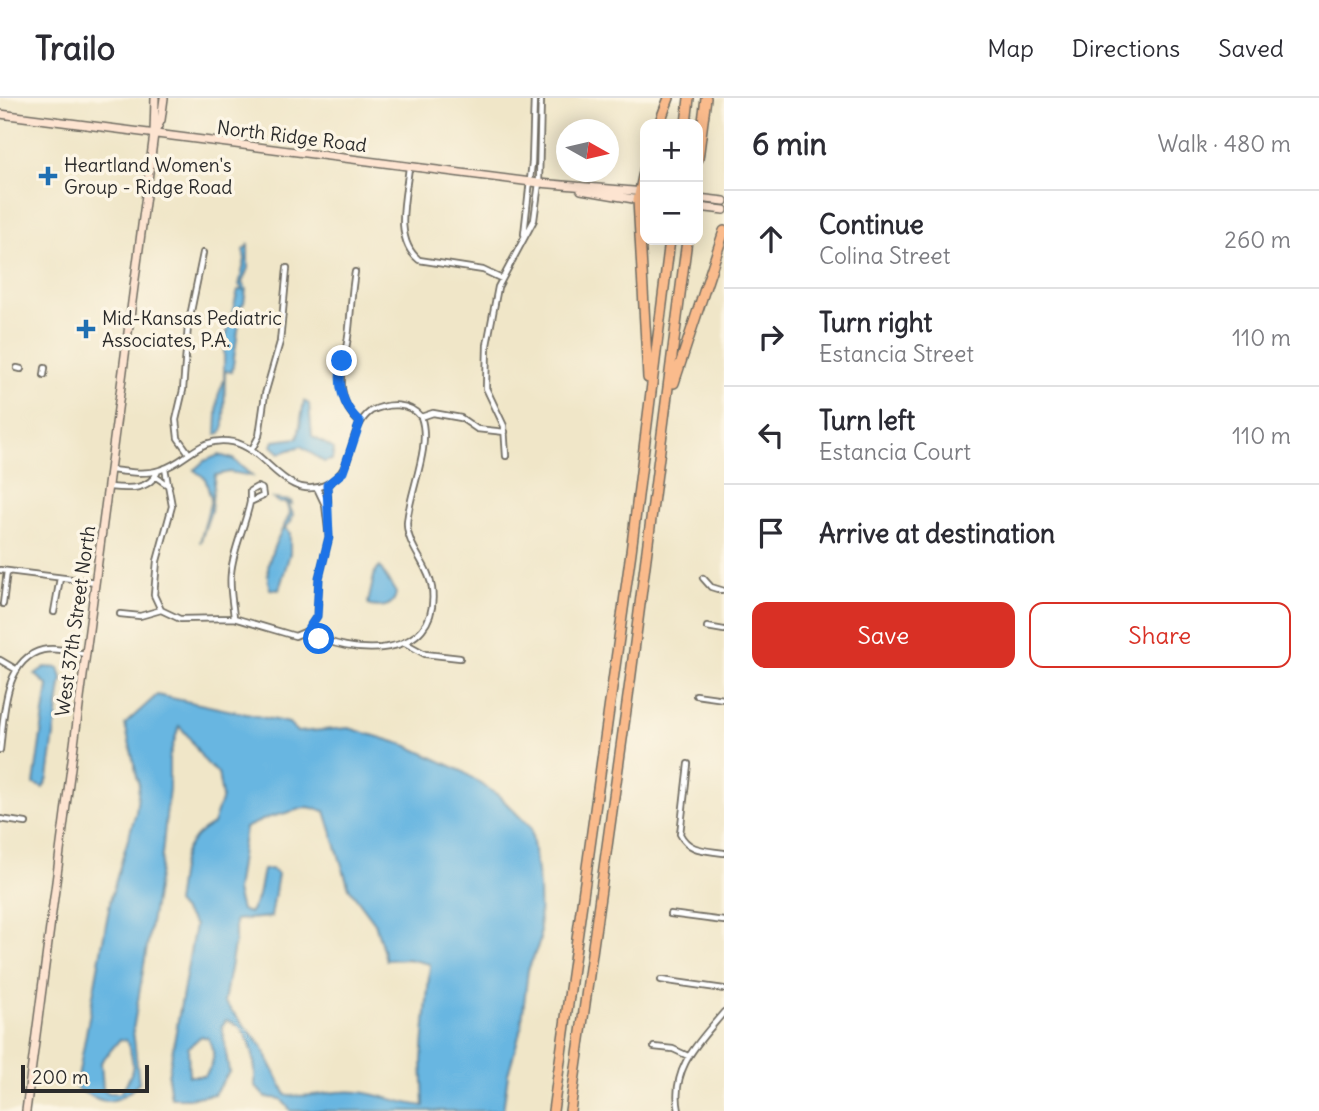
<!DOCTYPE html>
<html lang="en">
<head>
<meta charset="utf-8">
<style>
	body { margin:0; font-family:Delius,sans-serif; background:#f2f2f3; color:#2b2b33 }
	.controls { position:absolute; right:21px; top:21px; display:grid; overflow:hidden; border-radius:14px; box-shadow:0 4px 18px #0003 }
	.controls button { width:63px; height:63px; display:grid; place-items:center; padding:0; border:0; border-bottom:2px solid #e1e1e2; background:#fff; color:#2b2b33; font:35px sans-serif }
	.compass { position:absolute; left:556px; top:21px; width:63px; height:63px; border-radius:50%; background:#fff; box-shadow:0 4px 18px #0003; rotate:98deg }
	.scale { position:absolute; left:21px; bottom:18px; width:128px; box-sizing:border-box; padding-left:7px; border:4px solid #2b2b2b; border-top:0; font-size:19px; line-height:24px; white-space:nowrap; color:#2b2b2b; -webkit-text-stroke:5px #fcf5e5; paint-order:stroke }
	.stop { position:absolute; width:21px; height:21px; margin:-16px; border:5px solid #1a73e8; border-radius:50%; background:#fff }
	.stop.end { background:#1a73e8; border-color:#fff; box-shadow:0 2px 7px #0008 }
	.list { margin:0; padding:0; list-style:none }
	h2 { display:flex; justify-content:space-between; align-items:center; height:91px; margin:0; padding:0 28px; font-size:30px }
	h2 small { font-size:23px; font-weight:400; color:#7c7c81 }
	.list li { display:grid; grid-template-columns:46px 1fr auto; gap:21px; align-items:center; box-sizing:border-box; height:98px; padding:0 28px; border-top:2px solid #e1e1e2 }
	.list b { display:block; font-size:26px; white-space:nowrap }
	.list p { margin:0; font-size:23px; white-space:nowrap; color:#7c7c81 }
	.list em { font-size:23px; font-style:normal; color:#7c7c81 }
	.actions { display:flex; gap:14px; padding:21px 28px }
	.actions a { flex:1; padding:16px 0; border:2px solid #d93025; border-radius:14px; text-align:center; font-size:24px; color:#d93025 }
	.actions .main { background:#d93025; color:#fff }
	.icon { flex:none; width:38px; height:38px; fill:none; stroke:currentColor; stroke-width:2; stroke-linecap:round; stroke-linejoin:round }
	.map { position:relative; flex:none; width:724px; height:1013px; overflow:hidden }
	header { display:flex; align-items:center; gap:42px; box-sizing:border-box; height:98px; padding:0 35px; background:#fff; border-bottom:2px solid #e1e1e2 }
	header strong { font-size:33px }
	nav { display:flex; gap:38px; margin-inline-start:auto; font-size:24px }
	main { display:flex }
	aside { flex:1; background:#fff }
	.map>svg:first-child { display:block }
	.water { fill:#67b6e1; stroke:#497086; stroke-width:2; fill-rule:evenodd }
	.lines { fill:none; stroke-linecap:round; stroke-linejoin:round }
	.street-casing { stroke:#706c62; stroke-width:8 }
	.secondary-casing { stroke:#706c62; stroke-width:10 }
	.highway-casing { stroke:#706c62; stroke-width:12 }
	.street { stroke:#fff; stroke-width:4.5 }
	.secondary { stroke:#fde4d1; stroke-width:7 }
	.highway { stroke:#fabb8c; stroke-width:9 }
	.route { stroke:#1a73e8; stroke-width:9 }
	.poi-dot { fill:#1f6fb2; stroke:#fcf5e5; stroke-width:2.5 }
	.labels { text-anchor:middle; stroke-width:7; stroke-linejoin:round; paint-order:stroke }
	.street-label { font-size:19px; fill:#2b2b2b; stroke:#fcf5e5 }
	.poi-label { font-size:19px; fill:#2b2b2b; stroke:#fcf5e5; text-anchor:start }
</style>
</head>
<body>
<header>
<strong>Trailo</strong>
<nav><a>Map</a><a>Directions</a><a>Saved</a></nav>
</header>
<main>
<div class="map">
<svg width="724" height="1013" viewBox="0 0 724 1013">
	<rect width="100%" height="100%" fill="#fcf5e5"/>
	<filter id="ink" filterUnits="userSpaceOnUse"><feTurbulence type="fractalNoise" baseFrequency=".0143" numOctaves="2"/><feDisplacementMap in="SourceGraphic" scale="14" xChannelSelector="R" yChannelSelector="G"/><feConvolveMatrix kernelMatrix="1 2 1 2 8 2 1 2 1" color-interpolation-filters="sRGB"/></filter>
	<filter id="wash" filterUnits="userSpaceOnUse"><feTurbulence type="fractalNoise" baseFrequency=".00686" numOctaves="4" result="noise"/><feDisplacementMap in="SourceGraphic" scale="28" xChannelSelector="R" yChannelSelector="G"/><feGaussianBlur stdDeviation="1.57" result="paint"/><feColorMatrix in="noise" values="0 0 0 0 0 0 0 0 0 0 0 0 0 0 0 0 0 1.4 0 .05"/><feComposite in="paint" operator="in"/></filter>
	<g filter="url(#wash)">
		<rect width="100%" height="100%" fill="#f0e6c8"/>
		<path class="water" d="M248,147V170L242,185L246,191L244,205L234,215L240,219L232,274L225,273L224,327L221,335L216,336L218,298L224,282V246L238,192H243L239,187L245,161L243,152Z
			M304,303L309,306L312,338L334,351L332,362L324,364L301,348L280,355L272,348L274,343L298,340Z
			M219,357L233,361L252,378L230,374L215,377L211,413L200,445L211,401L205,380L194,372L204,363Z
			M274,401L291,403L292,406L288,405L293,416L291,424L285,430L290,435V455L279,492L270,491C261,466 280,436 290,416L286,405H279Z
			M380,469L396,495C394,509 382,510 370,508L368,505L375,474Z
			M45,569L59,570L62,580L48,680L43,690L34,686L48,588L35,576Z
			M157,597L289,625L297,634L349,630L408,648L462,673L499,698L531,730L539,788L540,843L528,872L521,931L508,976L503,1013H291L281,1001L265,999L255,988C256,965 252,929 226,922L222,928L229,974L214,996L190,1000H171L168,978L195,827L176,805C182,769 178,745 213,726L222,699L218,675C196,659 198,646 179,628L169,660V690L161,766L133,932L139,985C115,1009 104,1007 76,990L111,799L136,714L139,687L125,626ZM308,709L325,713L349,790L375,825L386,862L407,861L430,866L422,962L424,1008C402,1006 381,996 358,994C333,991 311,1001 286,997L261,947L224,904L235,842V822L271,819L278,776L271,771L263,772C259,788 260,802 249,815L241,812L236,793L245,730L267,720ZM201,938L208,940C216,955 215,964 205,978H189L188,950ZM120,941L126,942C136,965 135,975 120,995H109L103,991L101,964Z"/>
	</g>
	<g filter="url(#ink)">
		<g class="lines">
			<defs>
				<path id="street" d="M409,69C406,99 393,141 419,162L483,172L502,181
					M524,136L532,64L534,0
					M355,174C351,195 351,217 348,239C343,271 332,299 360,325
					M17,270L21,271
					M44,277L45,270
					M421,319L433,315L461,320L477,331L505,334
					M251,353L259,338L265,296L280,244L287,170
					M188,354L178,340L176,322L183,292L188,228L203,155
					M506,358L504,328L486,290L487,247L498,189L534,122L539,85L541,0
					M165,370L172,408L157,463L154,497L161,512L180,521L234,520L295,538L307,533L317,518L319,480L329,439L325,407
					M111,372C127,374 145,377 160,372C188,364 199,337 233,344C267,351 285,404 325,387C358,373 345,332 371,313C388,305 409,304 421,319
					M156,379L169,388
					M109,389C128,391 149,393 158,373
					M317,390L325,407L328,403L327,387
					M0,472L96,484
					M703,480L711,489L724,493
					M3,506L7,473
					M54,514L60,480
					M120,516L140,518L161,512
					M234,520C233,506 229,490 231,475C233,451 245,429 250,404L263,398L262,391L257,389L250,393V404
					M707,529L724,532
					M307,533C349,560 441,563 432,490C429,467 407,449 407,425C409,394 432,349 421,319
					M405,545L425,556L460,560
					M0,562L17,572
					M696,597L724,601
					M0,652C4,621 3,561 43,552C56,549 72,554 86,556
					M688,666L680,736C689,754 706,752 724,755
					M0,721L26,725
					M670,816L724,823
					M661,882L724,891
					M654,949L673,951L688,958
					M679,1013C670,970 699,944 724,914"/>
				<path id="secondary" d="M0,16L539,85L645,94
					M154,36L161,22L164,0
					M581,92L645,103
					M698,100L724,103
					M698,109L724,112
					M26,1013L154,36L155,0"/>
				<path id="highway" d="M659,26L669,0
					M686,26L689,0
					M698,61L706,0
					M645,69L638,102L648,280
					M674,285L724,133
					M553,1013L631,454L670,142
					M570,1013L630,584L687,142"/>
			</defs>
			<use href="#street" class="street-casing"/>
			<use href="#secondary" class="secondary-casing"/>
			<use href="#highway" class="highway-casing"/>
			<use href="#street" class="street"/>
			<use href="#secondary" class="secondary"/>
			<use href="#highway" class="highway"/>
		</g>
	</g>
	<g class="lines" filter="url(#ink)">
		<path class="route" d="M319,541L307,533L317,518L319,480L329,439L327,387L343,374L360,324C342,308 337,286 342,263"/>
	</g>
	<g class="poi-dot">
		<path d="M44.5 67.5h7v7h7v7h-7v7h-7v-7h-7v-7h7z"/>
		<path d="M82.5 220.5h7v7h7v7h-7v7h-7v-7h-7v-7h7z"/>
	</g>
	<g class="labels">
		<g class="street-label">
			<text transform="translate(292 38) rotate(7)" y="7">North Ridge Road</text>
			<text transform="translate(75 523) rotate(-82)" y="7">West 37th Street North</text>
		</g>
		<g class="poi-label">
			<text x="64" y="74">Heartland Women's<tspan x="64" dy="22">Group - Ridge Road</tspan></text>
			<text x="102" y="227">Mid-Kansas Pediatric<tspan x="102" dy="22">Associates, P.A.</tspan></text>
		</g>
	</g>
</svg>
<div class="controls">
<button>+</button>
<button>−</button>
</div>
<svg class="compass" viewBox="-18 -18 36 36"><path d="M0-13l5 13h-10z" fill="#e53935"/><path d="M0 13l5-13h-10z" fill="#7c7c81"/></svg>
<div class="scale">200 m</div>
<div class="stop" style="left:319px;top:541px"></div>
<div class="stop end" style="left:342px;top:263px"></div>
</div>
<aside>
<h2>6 min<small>Walk · 480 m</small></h2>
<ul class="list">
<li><svg class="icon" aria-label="ahead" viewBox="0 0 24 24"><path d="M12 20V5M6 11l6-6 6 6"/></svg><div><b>Continue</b><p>Colina Street</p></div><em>260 m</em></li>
<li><svg class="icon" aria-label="right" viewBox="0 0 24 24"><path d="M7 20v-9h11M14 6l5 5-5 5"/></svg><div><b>Turn right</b><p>Estancia Street</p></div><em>110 m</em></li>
<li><svg class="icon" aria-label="left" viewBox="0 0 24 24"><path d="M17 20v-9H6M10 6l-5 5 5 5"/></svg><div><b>Turn left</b><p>Estancia Court</p></div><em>110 m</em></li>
<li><svg class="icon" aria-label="arrive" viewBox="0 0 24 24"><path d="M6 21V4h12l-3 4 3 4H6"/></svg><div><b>Arrive at destination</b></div></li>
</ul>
<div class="actions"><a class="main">Save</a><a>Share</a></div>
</aside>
</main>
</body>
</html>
